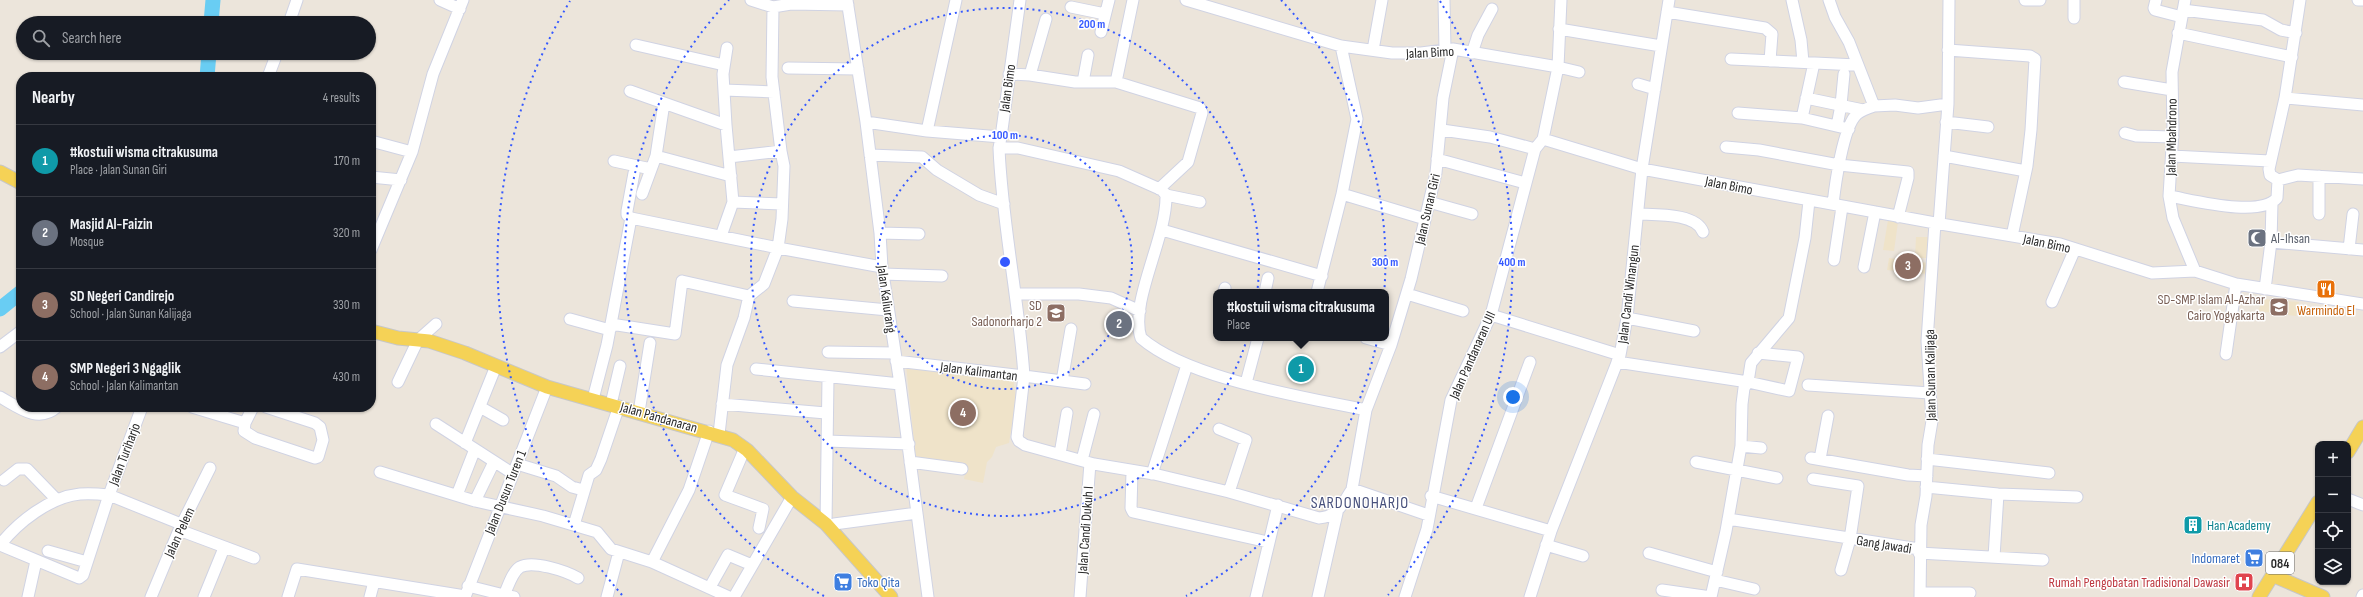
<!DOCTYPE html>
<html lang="en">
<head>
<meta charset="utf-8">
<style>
	body { margin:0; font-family:"Sofia Sans Condensed",sans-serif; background:#242831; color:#f1f3f6 }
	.controls { position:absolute; right:12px; bottom:12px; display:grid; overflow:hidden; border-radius:8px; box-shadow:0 1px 3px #0004 }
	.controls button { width:36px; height:36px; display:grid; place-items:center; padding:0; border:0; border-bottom:1px solid #363941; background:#171b24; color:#f1f3f6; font:20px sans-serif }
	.you { position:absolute; left:1513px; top:397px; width:14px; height:14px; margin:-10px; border:3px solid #fff; border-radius:50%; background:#1a73e8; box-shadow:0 0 0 6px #1a73e833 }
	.badge { display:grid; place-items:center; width:26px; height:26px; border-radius:50%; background:#2563eb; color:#fff; font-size:13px; font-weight:700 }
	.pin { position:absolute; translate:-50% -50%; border:2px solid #fff; box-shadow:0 1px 4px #0006 }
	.popup { position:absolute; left:1213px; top:289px; width:176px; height:52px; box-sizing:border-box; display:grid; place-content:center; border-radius:8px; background:#171b24; filter:drop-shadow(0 1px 3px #0005); font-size:13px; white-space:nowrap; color:#9ea1a6 }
	.popup b { font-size:15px; color:#f1f3f6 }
	.popup::after { content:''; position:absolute; left:50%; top:100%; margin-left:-8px; border:8px solid transparent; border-top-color:#171b24 }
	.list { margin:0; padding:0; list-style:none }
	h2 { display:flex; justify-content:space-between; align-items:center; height:52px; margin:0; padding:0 16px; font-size:17px }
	h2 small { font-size:13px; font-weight:400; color:#9ea1a6 }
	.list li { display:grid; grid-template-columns:26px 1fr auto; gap:12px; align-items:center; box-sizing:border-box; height:72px; padding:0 16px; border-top:1px solid #363941 }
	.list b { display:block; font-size:15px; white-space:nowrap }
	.list p { margin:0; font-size:13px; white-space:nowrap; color:#9ea1a6 }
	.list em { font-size:13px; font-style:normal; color:#9ea1a6 }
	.icon { flex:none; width:22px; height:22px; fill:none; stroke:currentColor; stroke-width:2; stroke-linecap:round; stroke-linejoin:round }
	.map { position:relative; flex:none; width:2363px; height:597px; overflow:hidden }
	.search { position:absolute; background:#171b24; box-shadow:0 1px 3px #0004; left:16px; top:16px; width:360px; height:44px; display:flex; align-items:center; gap:10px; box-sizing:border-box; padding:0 14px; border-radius:22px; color:#9ea1a6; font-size:15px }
	.panel { position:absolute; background:#171b24; box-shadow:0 1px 3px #0004; left:16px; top:72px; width:360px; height:340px; border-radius:16px }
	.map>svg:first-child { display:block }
	.education { fill:#efe3c9 }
	.medical { fill:#f4d7d8 }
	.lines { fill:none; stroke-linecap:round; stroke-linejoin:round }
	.river { stroke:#69cdf3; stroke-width:15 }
	.minor-casing { stroke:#d0d3e3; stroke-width:13 }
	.major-casing { stroke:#c7c7c7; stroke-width:15 }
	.minor { stroke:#fff; stroke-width:11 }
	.major { stroke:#f5d256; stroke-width:13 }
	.ring { fill:none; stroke:#3559ff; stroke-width:2; stroke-dasharray:2 4 }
	.labels { text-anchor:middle; stroke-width:3; stroke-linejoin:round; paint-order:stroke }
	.shield { fill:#fff; stroke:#696969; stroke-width:1 }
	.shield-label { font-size:13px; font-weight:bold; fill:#292929 }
	.street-label { font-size:14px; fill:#292929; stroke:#fff }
	.worship-label { font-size:14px; fill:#5b616d; stroke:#fff; text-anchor:start }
	.education-label { font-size:14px; fill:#785e54; stroke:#fff; text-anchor:end }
	.food-label { font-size:14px; fill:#c56008; stroke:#fff }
	.culture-label { font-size:14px; fill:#0d838f; stroke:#fff; text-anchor:start }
	.shop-label { font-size:14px; fill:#366cbe; stroke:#fff; text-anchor:end }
	.health-label { font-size:14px; fill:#be3a42; stroke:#fff; text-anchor:end }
	.quarter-label { font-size:16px; letter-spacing:1px; fill:#48517c; stroke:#fff }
	.centre { fill:#3559ff; stroke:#fff; stroke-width:2 }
	.ring-label { font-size:12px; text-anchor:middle; font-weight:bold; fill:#3559ff; stroke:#fff; stroke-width:3; stroke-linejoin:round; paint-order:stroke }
</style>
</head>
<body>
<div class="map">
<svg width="2363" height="597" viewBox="0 0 2363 597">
	<rect width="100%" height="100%" fill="#ece5db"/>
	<path class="education" d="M1888,220L1898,222L1894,251L1883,250Z
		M1916,237H1929L1928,258H1915Z
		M1889,258L1928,263L1927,274L1887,270Z
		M2261,299L2299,302L2296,316L2259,311Z
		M906,365L1013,378L1016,400L1009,443L996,447L992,457L987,462L983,483L964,479L966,468L916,460Z"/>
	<path class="medical" d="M2234,574L2256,584L2253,590L2231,581Z"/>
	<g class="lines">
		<path class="river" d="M211,23L213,0
			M207,77L209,53
			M0,309L21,292"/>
		<defs>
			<path id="minor" d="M440,0L460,9
				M751,0L773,7
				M847,0L866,122L880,233L882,267L900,384L928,597
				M1186,0L1341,46L1392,53H1421L1453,49L1558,67L1543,139L1642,169L1935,223L2060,244L2152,273L2195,271L2236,284L2363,304
				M1444,0L1445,49
				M1561,0L1558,67L1579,72
				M1792,0L1801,40L1803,62
				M1829,0L1835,17L1849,42L1874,106C1868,108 1862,110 1857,114C1843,126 1835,186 1833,204
				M2025,0H2040
				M2074,0V18
				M2156,0L2154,8L2155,10L2182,17
				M2185,0L2172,72L2173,130L2169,196L2173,218L2195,271
				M2358,0H2363
				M1071,7L1105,14
				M2183,10L2263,20L2281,30L2296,33
				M1667,12L1765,28L1772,34L1770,61
				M289,23L297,0
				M1559,29L1661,46
				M1101,32L1109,0
				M2178,33L2292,57
				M636,45L724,65
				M1373,50L1382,0
				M1948,50L2030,56L2035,59L2031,130L2027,166L2012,236
				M1472,53L1478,35L1492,9
				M1731,59L1857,65
				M788,68L858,69
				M1009,74L1030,75L1075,82H1116L1200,108L1202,113L1188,162L1159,189
				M1030,75L1046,19
				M268,77L277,53
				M1083,82L1088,55
				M1116,82L1133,0
				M2124,82L2172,90
				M1638,84L1655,89
				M724,90L774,92
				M630,91L726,125L733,202L721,236
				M1806,98L1863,110
				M2285,98L2300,0
				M2363,105L2285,98L2269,169L2270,175L2278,180L2298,175L2363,179
				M1874,106L1895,105L1918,108L1948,104
				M1738,113L1802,118L1849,129
				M1802,118L1814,63
				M866,122L927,131L1001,137L1020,0
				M1946,122L1988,127
				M726,125L723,74L727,48
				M1837,126L1841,105L1844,74
				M1442,130L1490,137L1535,149
				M927,131L956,0
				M2125,133L2136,136L2173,137
				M1001,137L999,148H1018L1119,171L1162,190L1166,195C1167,238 1129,302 1141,338C1188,379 1304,397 1366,410L1352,489
				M371,141L412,152
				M1726,147L1759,150L1839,165L1908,172V178L1898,217
				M870,155L922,157L937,170L979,195L1004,204
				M656,156L731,176
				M1944,156L2026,171
				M2172,156L2270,161
				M729,157L781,151
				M1437,159L1525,183
				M614,161L651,169
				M634,173L627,211V215L631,218L778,248L782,219L784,166L781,151L772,77L773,7L791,4L848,5
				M371,177L401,180
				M642,194L656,156L664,103
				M1342,194L1425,219
				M1166,195L1200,202
				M2169,196C2193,200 2260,218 2277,198L2278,180
				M733,202L782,204
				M1429,202L1472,214
				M1638,214C1656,215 1696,213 1703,232
				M2319,214V176
				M1939,224L1948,104L1949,0
				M1162,230L1322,276
				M880,233L919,234
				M2271,242L2363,250
				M2349,249L2353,214
				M371,250L412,152L433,74L463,0
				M1834,260L1842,207
				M1864,267L1875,212
				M883,274L942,276
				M2265,289L2271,242L2272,203
				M1224,292L1225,288
				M1265,292L1268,278
				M1317,292L1342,194L1357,119L1341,46
				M1016,294H1079L1111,298L1140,311
				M1407,294L1463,311
				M793,301L888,310
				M2052,302L2075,249
				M1491,315L1620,355
				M1627,318L1694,331
				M570,319L610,330
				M611,324L675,334L682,281L749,296
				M1071,329L1062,381L1024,376L1017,437L1019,441L1025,445L1094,464L1154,474L1229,492L1319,518C1337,517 1343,504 1352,489L1428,515
				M1366,338L1391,345
				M0,347L21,331
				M828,352L894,353
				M2226,354L2236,284
				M896,361L1024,376C1019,300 1002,224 999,148
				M1617,362L1748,382L1789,391L1798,357L1758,353
				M756,369L900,384
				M1062,381L1085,384
				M398,382L418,340L436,324
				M1246,383L1258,338
				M1808,385L1930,393
				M0,397C18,407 38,424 57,407
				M593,399L607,345L631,218
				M611,404L620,366
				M722,404L826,413
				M192,407L245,423L244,431L255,438L315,458L318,457L323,440L320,427L315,423L266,407
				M480,407L503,420
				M1366,410L1391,345L1411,279L1436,173L1443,98L1453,49
				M639,412L650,343
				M245,423L253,407
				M436,424L512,473
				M1219,429L1246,440L1229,492
				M719,434L727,365L744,318L749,296L764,284L778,248L882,267
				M827,441L909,444
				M465,443L496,366
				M1741,446L1761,448
				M745,448L725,495L763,509L759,528
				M1060,454L1067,413
				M1811,458L1908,475L1927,476
				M1820,459L1828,416
				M1927,459L2049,473
				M1082,460L1094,414
				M910,462L962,469
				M1696,462L1777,478
				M517,464L556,476L572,487L583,490
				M1132,471L1131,508L1133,512L1268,542
				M380,472L475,501L543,516L597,532L611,549L652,562L729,597
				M1152,474L1187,365
				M1813,479L1858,486L1850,539L1841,570
				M4,480L18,469H27L57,500
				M1926,487L1998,494L2077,497
				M457,495L475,449
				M1431,496L1551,531
				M2348,499L2363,505
				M475,501L494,462
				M1476,508L1530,362
				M1728,519L1919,549
				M826,524L828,378
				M834,524L917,513
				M574,525L589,475L596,470L601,459L619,406
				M179,530L254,558
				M0,545L79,578L83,575L109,495L181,524
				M0,545C18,522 50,497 80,494C90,493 100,494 109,495L142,407
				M1546,545L1583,556
				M48,551L87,562
				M1649,553L1717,572
				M1919,553L2043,560
				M1994,557L1998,494
				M652,562L689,490L709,431
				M1715,580L1754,589
				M468,586L504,595
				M710,587L728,555L752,565
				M1662,590L1711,597
				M1920,593H1970
				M28,597L36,561
				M151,597L179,530L210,468
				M204,597L224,548
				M288,597L297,569L465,596
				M370,597L374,582
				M465,597L547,387
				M514,597L504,595C508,587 512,572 520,567C533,560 566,571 578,578
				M607,597L619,552
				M734,597L792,497
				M1080,597L1090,463
				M1256,597L1278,505
				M1318,597L1337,513
				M1405,597L1427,529L1451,400L1491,315L1535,149L1543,139
				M1530,597L1551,531L1620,355L1627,318L1642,169L1669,0
				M1711,597L1726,531L1741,446L1742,404L1744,388L1748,382L1751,363L1789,318L1805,238L1809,201
				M1920,597L1921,525L1926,496L1928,445L1932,421L1927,341L1935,223
				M2362,597L2363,595"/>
			<path id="major" d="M0,172L21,183
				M371,331L398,338L429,341L465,353L547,387L733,440L747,450L792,497L826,524L891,597
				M2348,452L2363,427
				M2272,575L2323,597
				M2259,597L2318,502"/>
		</defs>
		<use href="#minor" class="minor-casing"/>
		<use href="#major" class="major-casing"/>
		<use href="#minor" class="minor"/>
		<use href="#major" class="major"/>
	</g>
	<g class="ring">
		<circle cx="1005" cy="262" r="127"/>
		<circle cx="1005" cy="262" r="254"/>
		<path d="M824 596A380 380 0 0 1 729 0M1281 0A380 380 0 0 1 1186 596"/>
		<path d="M622 595A507 507 0 0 1 570 1M1440 1A507 507 0 0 1 1388 595"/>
	</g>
	<defs>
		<symbol id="mosque-square" viewBox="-11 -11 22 22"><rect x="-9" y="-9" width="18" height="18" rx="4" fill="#6b7280" stroke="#fff"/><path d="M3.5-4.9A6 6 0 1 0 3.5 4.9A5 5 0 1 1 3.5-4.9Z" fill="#fff"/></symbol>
		<symbol id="restaurant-square" viewBox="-11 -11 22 22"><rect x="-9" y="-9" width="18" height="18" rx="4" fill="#e8710a" stroke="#fff"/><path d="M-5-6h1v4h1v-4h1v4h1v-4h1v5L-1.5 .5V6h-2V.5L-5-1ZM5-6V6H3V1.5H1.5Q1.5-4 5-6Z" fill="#fff"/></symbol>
		<symbol id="school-square" viewBox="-11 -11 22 22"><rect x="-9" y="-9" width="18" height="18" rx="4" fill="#8d6e63" stroke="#fff"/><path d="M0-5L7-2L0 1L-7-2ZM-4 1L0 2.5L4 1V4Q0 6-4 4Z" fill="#fff"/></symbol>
		<symbol id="building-square" viewBox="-11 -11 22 22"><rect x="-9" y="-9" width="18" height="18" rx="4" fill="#0f9aa8" stroke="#fff"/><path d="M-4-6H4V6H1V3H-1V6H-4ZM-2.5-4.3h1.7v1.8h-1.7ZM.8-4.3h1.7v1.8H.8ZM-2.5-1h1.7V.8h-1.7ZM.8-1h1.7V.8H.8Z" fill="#fff"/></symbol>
		<symbol id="supermarket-square" viewBox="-11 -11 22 22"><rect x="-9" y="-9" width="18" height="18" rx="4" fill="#3f7fe0" stroke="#fff"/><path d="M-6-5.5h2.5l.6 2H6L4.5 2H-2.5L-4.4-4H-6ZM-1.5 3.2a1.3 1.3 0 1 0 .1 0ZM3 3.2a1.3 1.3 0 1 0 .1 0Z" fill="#fff"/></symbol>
		<symbol id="hospital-square" viewBox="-11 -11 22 22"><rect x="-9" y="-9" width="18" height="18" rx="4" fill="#e0444e" stroke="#fff"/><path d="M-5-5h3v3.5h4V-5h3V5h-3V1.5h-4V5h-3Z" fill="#fff"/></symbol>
	</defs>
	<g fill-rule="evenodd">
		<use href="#mosque-square" x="2246" y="227" width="22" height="22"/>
		<use href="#restaurant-square" x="2315" y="278" width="22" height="22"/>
		<use href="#school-square" x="2268" y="296" width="22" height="22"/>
		<use href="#school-square" x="1045" y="302" width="22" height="22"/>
		<use href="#building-square" x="2182" y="514" width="22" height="22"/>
		<use href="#supermarket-square" x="2243" y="547" width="22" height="22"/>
		<use href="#supermarket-square" x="832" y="571" width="22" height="22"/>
		<use href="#hospital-square" x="2233" y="571" width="22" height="22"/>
	</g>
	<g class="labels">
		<rect class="shield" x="2266" y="552" width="28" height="22" rx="3"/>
		<g class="shield-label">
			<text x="2280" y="568">084</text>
		</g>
		<g class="street-label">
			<text transform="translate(1430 52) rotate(-3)" y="5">Jalan Bimo</text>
			<text transform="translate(1007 88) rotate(-82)" y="5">Jalan Bimo</text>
			<text transform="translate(2171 137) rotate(-89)" y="5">Jalan Mbahdrono</text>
			<text transform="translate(1729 185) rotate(11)" y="5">Jalan Bimo</text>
			<text transform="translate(1427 209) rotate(-77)" y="5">Jalan Sunan Giri</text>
			<text transform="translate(2047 243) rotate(12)" y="5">Jalan Bimo</text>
			<text transform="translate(1628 294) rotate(-83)" y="5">Jalan Candi Winangun</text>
			<text transform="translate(887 299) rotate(82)" y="5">Jalan Kaliurang</text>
			<text transform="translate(1472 355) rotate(-66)" y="5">Jalan Pandanaran UII</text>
			<text transform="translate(979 371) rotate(7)" y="5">Jalan Kalimantan</text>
			<text transform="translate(1930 375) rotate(-91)" y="5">Jalan Sunan Kalijaga</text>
			<text transform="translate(659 417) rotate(16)" y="5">Jalan Pandanaran</text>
			<text transform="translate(124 454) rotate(-69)" y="5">Jalan Turiharjo</text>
			<text transform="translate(505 492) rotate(-68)" y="5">Jalan Dusun Turen 1</text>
			<text transform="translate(1085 530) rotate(-86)" y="5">Jalan Candi Dukuh I</text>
			<text transform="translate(179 532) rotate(-65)" y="5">Jalan Pelem</text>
			<text transform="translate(1884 544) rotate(9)" y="5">Gang Jawadi</text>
		</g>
		<g class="worship-label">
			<text x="2271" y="243">Al-Ihsan</text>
		</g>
		<g class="education-label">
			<text x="2265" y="304">SD-SMP Islam Al-Azhar<tspan x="2265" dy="16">Cairo Yogyakarta</tspan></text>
			<text x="1042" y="310">SD<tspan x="1042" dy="16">Sadonorharjo 2</tspan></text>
		</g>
		<g class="food-label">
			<text x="2326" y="315">Warmindo El</text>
		</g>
		<g class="culture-label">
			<text x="2207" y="530">Han Academy</text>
		</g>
		<g class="shop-label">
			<text x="2240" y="563">Indomaret</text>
			<text x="857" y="587" text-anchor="start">Toko Qita</text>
		</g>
		<g class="health-label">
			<text x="2230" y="587">Rumah Pengobatan Tradisional Dawasir</text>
		</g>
		<g class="quarter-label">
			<text x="1360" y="508">SARDONOHARJO</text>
		</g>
	</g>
	<circle cx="1005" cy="262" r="6" class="centre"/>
	<g class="ring-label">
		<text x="1092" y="28">200 m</text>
		<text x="1005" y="139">100 m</text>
		<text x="1385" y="266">300 m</text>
		<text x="1512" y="266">400 m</text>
	</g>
</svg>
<div class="controls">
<button>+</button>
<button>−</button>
<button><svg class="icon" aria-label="locate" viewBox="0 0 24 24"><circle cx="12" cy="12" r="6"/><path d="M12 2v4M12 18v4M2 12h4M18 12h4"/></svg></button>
<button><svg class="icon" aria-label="layers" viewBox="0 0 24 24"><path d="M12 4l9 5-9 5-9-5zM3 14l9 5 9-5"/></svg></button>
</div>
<div class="you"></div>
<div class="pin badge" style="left:1301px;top:369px;background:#0f9aa8">1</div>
<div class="popup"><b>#kostuii wisma citrakusuma</b>Place</div>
<div class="pin badge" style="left:1119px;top:324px;background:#6b7280">2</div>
<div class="pin badge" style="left:1908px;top:266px;background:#8d6e63">3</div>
<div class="pin badge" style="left:963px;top:413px;background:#8d6e63">4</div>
<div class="search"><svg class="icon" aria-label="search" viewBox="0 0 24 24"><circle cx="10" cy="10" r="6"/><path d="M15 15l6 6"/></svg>Search here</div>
<section class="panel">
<h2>Nearby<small>4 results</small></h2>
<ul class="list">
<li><span class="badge" style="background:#0f9aa8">1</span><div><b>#kostuii wisma citrakusuma</b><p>Place · Jalan Sunan Giri</p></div><em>170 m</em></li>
<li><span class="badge" style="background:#6b7280">2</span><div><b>Masjid Al-Faizin</b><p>Mosque</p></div><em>320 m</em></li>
<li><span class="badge" style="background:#8d6e63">3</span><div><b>SD Negeri Candirejo</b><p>School · Jalan Sunan Kalijaga</p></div><em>330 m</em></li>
<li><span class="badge" style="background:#8d6e63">4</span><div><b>SMP Negeri 3 Ngaglik</b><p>School · Jalan Kalimantan</p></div><em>430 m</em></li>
</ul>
</section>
</div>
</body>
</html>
